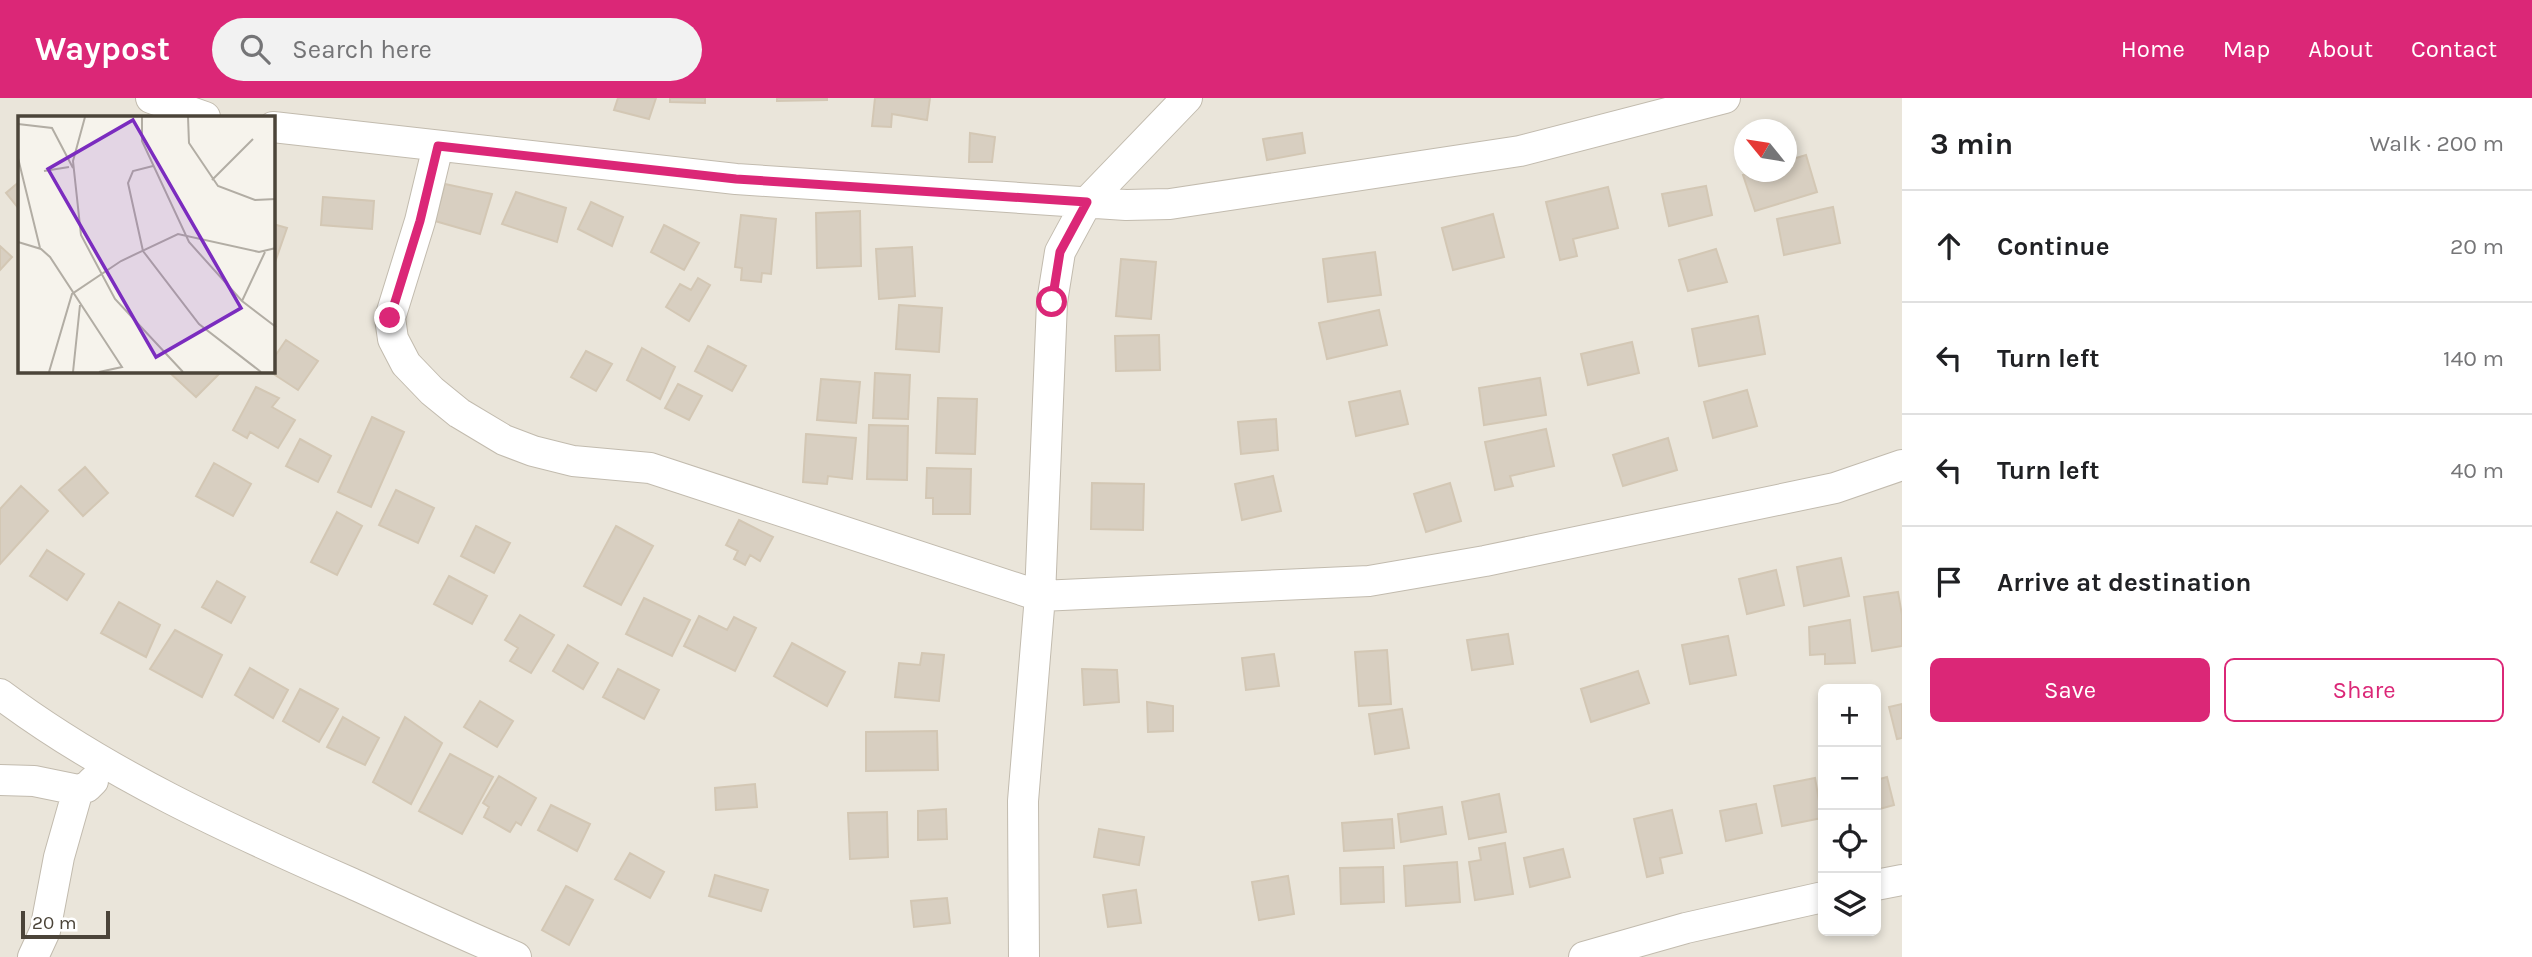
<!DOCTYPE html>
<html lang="en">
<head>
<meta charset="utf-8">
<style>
	body { margin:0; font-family:Karla,sans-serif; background:#f2f2f2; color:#202124 }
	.controls { position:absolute; right:21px; bottom:21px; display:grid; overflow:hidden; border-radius:10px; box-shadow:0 4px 10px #0003 }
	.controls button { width:63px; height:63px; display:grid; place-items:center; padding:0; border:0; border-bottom:2px solid #e0e0e0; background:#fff; color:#202124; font:35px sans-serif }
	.compass { position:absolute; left:1734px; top:21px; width:63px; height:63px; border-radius:50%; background:#fff; box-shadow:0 4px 10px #0003; rotate:300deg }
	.scale { position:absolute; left:21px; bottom:18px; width:89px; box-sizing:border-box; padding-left:7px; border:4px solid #4b4439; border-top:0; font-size:19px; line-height:24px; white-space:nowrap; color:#4b4439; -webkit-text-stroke:5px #fff; paint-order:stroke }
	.stop { position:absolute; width:21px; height:21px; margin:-16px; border:5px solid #db2777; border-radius:50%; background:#fff }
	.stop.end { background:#db2777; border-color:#fff; box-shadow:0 2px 7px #0008 }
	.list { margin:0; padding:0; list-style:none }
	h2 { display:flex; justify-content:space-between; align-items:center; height:91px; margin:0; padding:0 28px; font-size:30px }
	h2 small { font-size:23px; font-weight:400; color:#757577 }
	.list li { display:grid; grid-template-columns:46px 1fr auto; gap:21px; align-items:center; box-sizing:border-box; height:112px; padding:0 28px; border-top:2px solid #e0e0e0 }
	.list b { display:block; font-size:26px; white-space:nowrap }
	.list em { font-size:23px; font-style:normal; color:#757577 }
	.actions { display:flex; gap:14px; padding:21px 28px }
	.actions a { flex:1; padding:16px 0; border:2px solid #db2777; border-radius:10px; text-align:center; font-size:24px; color:#db2777 }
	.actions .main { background:#db2777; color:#fff }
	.icon { flex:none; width:38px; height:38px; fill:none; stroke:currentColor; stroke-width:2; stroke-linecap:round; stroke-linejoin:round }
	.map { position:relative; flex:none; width:1902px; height:859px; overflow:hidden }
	header { display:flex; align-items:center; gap:42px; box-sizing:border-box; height:98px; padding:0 35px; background:#db2777; color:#fff }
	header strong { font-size:33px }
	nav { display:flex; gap:38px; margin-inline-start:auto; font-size:24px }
	.search { width:490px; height:63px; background:#f2f2f2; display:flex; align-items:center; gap:18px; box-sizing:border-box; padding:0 24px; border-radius:38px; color:#757577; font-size:26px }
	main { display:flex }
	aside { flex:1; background:#fff }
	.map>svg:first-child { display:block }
	.residential { fill:#eae5da; fill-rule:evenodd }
	.building { fill:#d8cfc1; stroke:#d3c7b4; stroke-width:2 }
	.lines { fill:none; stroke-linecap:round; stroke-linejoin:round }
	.minor-casing { stroke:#c2bbae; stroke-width:32 }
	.minor { stroke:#fff; stroke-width:30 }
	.route { stroke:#db2777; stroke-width:9 }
	.inset-road { fill:none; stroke:#b2ada4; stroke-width:2 }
	.view { fill:#7b2cbf; fill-opacity:0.15; stroke:#7b2cbf; stroke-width:3.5 }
	.inset-edge { fill:none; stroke:#4b4439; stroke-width:3.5 }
</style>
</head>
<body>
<header>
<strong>Waypost</strong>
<div class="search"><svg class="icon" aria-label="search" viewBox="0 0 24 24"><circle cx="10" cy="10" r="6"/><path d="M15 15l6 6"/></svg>Search here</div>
<nav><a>Home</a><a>Map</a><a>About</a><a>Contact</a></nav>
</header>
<main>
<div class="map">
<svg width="1902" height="859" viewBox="0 0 1902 859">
	<rect width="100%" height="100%" fill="#f6f3ec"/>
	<path class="residential" d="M0,0H1902V859H0ZM19,19H273V273H19ZM1744,32H1786V74H1744ZM1823,591H1876V833H1823Z"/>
	<path class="building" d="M618,0H656L649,21L614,12Z
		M670,0H705V5L670,4Z
		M777,0H827V2L777,3Z
		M875,0H930L927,22L892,16L891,29L872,28Z
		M970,35L995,39L992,64H969Z
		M1302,35L1305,55L1267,62L1263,41Z
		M1806,57L1817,94L1755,113L1743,77L1754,74H1786V63Z
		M19,84V111L6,95Z
		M445,86L492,96L480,136L435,123Z
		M1706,88L1712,117L1669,128L1662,96Z
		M1608,89L1618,130L1573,141L1577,158L1560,162L1546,104Z
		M516,94L566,110L557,144L502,126Z
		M323,99L374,103L372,131L321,127Z
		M591,104L623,119L612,148L578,131Z
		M1833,109L1840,145L1784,157L1777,121Z
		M860,113L861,168L817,170L816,115Z
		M1493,116L1504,159L1453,172L1442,130Z
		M741,117L776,121L771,176L762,175L761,184L741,182L742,170L735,169Z
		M273,126L287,130L274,167H273Z
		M664,127L699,145L684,172L651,154Z
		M0,148L12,159L0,172Z
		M912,149L915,198L879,201L876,151Z
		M1716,151L1727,184L1688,193L1679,162Z
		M1375,154L1381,197L1328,204L1323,161Z
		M1121,161L1156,164L1151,221L1116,218Z
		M698,180L710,187L689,223L666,209L680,186L691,192Z
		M899,207L942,210L939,254L896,251Z
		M1379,212L1387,247L1327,261L1319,225Z
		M1758,218L1765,256L1699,268L1692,231Z
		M1159,237L1160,272L1116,273L1115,238Z
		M286,242L318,263L298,292L269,273H273V261Z
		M1632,244L1639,275L1588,287L1581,256Z
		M708,248L746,268L732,293L695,273Z
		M642,250L675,269L660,301L627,282Z
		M586,253L612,266L596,293L571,279Z
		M168,273H222L196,299Z
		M875,275L910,277L908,321L873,320Z
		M1540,280L1546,317L1484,327L1479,290Z
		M821,281L860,284L856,325L817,322Z
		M678,286L702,298L689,322L665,310Z
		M256,289L279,300L272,309L295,322L278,350L250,334L247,340L233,332Z
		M1747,292L1757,328L1713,340L1704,304Z
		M1400,293L1408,326L1356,338L1349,304Z
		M938,300L977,301L975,356L936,355Z
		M372,319L404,334L371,409L338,394Z
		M1276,321L1278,352L1241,356L1238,324Z
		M869,327L908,328L907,382L867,381Z
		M1546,331L1554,368L1510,378L1513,388L1495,392L1485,344Z
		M806,336L856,340L852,381L828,378L827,386L803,384Z
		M1668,340L1677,372L1623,388L1613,357Z
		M300,341L331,358L318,384L286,368Z
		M214,365L251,386L233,418L196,398Z
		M85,369L108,395L83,418L59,392Z
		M927,370L971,371L970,416H933V400H926Z
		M1273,378L1281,413L1242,422L1235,386Z
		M1092,385L1144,386L1143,432L1091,431Z
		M1450,385L1461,423L1426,434L1414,396Z
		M21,388L48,413L0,466V411Z
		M396,392L434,410L418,445L379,427Z
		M337,414L362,428L337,477L311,464Z
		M739,422L773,439L760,463L750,457L745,467L734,461L738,453L726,447Z
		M476,428L510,445L494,475L461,458Z
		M616,428L653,448L621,507L584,488Z
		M47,452L84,476L67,502L30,478Z
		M1841,460L1849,498L1804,508L1797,469Z
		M1776,472L1784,507L1747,516L1739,481Z
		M449,478L487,498L472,526L434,506Z
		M217,483L245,499L231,525L202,509Z
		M1898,494L1902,517V548L1872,553L1864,499Z
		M644,500L690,522L672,558L626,536Z
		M119,504L160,527L146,559L101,535Z
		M520,517L554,537L531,575L510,563L518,550L505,542Z
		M699,518L727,532L734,519L756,530L735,573L684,548Z
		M1850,522L1855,565L1825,566V556L1810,557L1809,529Z
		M175,532L222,557L202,599L150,571Z
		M1508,536L1513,566L1472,572L1467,542Z
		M1728,538L1736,577L1690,586L1682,547Z
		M792,545L845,574L827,608L774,578Z
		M568,547L598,565L583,591L553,573Z
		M1387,552L1391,606L1359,608L1355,554Z
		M922,555L944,557L939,603L895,599L899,565L920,567Z
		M1274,556L1279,588L1246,592L1242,560Z
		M250,570L288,592L273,620L235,597Z
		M618,571L659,592L644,621L603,599Z
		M1082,571L1117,572L1119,604L1084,607Z
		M1638,573L1649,605L1591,624L1581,591Z
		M300,591L338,611L319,644L283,623Z
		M480,603L513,623L497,649L464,629Z
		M1147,604L1173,608V633L1148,634Z
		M1902,606V640L1897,641L1889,609Z
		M1402,611L1409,650L1375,656L1369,616Z
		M343,619L379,640L365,667L327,649Z
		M405,619L442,645L411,706L373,684Z
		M937,633L938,672L866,673V634Z
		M450,656L493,679L462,736L419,713Z
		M499,678L536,700L521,727L516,724L510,734L484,719L489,709L483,705Z
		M1887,679L1894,707L1876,712V682Z
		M1815,680L1822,720L1782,728L1774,688Z
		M755,686L757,709L716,712L715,690Z
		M1499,696L1506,734L1469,741L1462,704Z
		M1756,706L1762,735L1726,743L1720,713Z
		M551,707L590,726L577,753L538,732Z
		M1442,709L1446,736L1401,744L1398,716Z
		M946,711L947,741L918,742V713Z
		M1672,712L1682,755L1660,760L1663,775L1647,779L1634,721Z
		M887,714L888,759L850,761L848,715Z
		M1392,721L1394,750L1344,753L1342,725Z
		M1099,731L1144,739L1139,767L1094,759Z
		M1505,745L1513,796L1475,802L1469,764L1481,762L1479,750Z
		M1563,751L1570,779L1530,789L1524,760Z
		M630,755L664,774L650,800L615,781Z
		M1457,764L1460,804L1406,808L1404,768Z
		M1383,769L1384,804L1341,806L1340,770Z
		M715,777L768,792L761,813L709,798Z
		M1288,778L1294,816L1259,822L1252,784Z
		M566,788L593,802L569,847L542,832Z
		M1136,792L1141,825L1108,829L1103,797Z
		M947,800L950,825L914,829L911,803Z"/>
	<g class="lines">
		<defs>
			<path id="minor" d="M151,0L205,19
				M273,29L736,81L1126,107L1170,106L1520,53L1725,0
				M438,48L420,123L390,220L393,241L406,266L432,293L459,315L504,342L533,353L573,363L650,370L1040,498L1369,483L1485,463L1835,390L1902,367
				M0,596C107,676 230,732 351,785C406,810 461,836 516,859
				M0,682L34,683L78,692L87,689L93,683
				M1876,787L1902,782
				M33,859L45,833L59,759L78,692
				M1024,859L1023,703L1040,498L1052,204L1060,154L1087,104L1187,0
				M1584,859L1686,830L1823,799"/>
		</defs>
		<use href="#minor" class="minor-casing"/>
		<use href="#minor" class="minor"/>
	</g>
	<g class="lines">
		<path class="route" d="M390,220L420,123L438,48L736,81L1087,104L1060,154L1052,204"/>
	</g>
	<g transform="translate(18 18)">
		<rect width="257" height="257" fill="#f6f3ec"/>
		<path class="inset-road" d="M67,1L55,45L63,119L97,183L165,256M124,1V25L171,126L224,185L258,211M170,1L171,27L200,70L237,84L258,83M0,8L34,12L55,52M0,42L22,132M135,50L115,55L110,67L125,135L181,208L243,256M26,55L51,51M194,64L235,23M0,126L23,133L32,141L104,251L81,256M224,185L247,136M31,256L54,178L103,145L160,118L241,136L258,132M55,256L62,189"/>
		<path class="view" d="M115,4L223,192L138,241L30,53Z"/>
		<rect width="257" height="257" class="inset-edge"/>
	</g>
</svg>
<div class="controls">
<button>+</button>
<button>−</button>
<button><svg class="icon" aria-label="locate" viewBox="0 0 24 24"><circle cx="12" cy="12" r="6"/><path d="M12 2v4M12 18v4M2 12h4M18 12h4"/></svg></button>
<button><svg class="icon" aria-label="layers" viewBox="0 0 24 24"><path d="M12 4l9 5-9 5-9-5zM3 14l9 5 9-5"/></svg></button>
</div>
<svg class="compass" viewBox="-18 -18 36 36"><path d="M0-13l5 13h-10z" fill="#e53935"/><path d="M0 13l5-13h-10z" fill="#757577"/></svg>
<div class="scale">20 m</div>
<div class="stop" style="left:1052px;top:204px"></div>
<div class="stop end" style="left:390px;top:220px"></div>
</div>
<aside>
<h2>3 min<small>Walk · 200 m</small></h2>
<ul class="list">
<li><svg class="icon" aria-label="ahead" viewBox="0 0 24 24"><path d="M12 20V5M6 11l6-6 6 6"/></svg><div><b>Continue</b></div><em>20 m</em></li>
<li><svg class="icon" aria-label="left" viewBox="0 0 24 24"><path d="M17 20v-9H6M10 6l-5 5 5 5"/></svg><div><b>Turn left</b></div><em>140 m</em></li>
<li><svg class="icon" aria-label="left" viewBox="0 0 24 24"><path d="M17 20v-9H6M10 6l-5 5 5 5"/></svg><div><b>Turn left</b></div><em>40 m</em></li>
<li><svg class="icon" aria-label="arrive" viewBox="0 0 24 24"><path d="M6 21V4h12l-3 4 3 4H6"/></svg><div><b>Arrive at destination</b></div></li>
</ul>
<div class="actions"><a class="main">Save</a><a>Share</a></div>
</aside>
</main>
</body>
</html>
